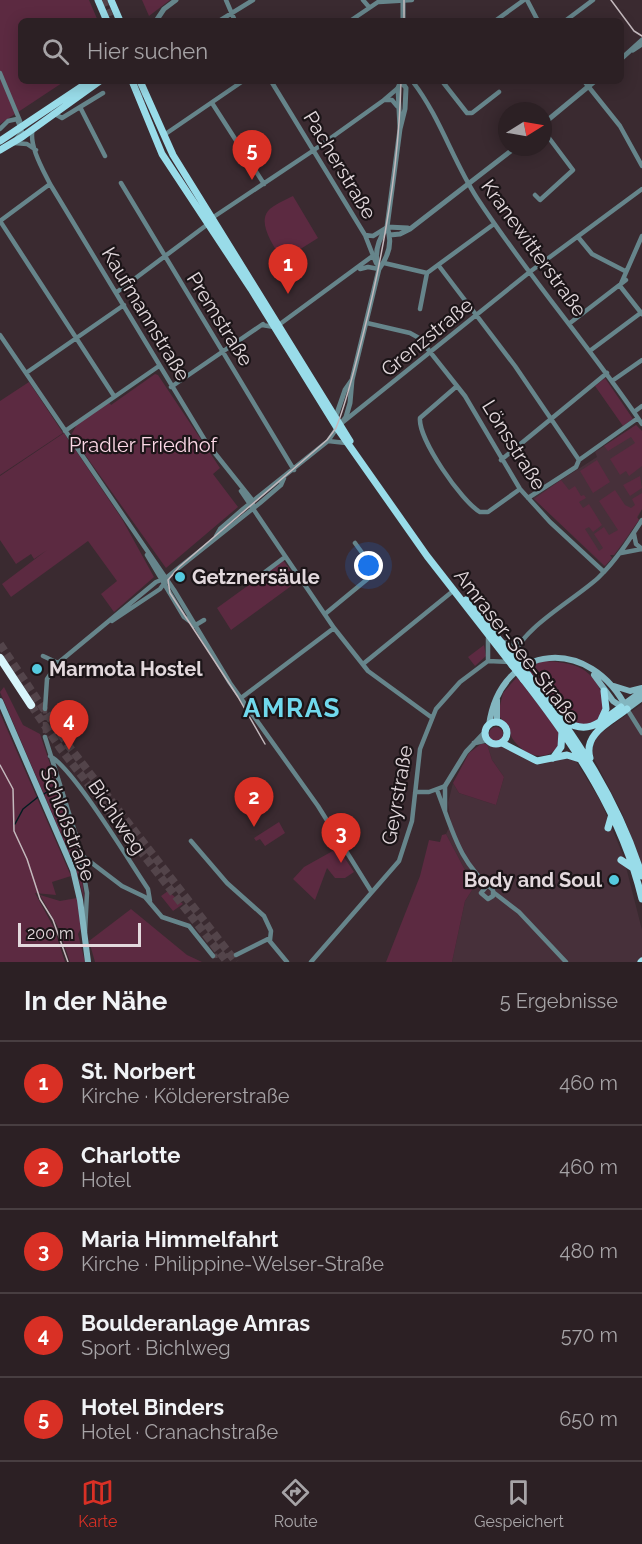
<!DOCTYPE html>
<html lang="de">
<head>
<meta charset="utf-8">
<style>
	body { margin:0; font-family:Raleway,sans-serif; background:#34282c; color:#f1f3f6 }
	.compass { position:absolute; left:498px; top:102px; width:54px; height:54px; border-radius:50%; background:#2c2024; box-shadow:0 3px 15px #0003; rotate:79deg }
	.scale { position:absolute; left:18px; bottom:15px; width:123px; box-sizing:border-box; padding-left:6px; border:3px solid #e3d9dd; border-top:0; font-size:16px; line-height:21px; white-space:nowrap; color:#e3d9dd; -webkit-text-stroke:4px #1c1518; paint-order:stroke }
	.you { position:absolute; left:369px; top:566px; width:21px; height:21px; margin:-15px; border:4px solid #fff; border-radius:50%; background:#1a73e8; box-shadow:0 0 0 9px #1a73e833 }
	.badge { display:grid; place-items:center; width:39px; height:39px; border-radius:50%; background:#d93025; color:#fff; font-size:20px; font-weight:700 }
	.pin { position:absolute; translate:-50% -50px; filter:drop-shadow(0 2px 3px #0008) }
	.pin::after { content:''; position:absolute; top:32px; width:21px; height:18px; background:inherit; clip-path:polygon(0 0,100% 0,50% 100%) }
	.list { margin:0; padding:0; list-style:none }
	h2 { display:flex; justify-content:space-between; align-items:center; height:78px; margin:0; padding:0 24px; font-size:26px }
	h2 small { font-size:20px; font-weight:400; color:#a6a3a6 }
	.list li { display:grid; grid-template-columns:39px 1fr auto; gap:18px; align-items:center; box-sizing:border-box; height:84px; padding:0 24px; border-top:2px solid #483e41 }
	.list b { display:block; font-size:22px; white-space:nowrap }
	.list p { margin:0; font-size:20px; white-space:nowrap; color:#a6a3a6 }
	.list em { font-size:20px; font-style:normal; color:#a6a3a6 }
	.icon { flex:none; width:33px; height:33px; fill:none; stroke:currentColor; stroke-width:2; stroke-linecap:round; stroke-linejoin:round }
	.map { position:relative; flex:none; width:642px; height:962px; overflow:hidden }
	.search { position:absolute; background:#2c2024; box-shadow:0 3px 15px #0003; left:18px; right:18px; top:18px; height:66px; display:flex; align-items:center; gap:15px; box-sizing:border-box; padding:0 21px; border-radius:9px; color:#a6a3a6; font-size:22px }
	.sheet { height:498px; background:#2c2024 }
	nav { display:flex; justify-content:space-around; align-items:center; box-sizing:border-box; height:84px; border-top:2px solid #483e41; background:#2c2024; font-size:16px; color:#a6a3a6 }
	nav a { display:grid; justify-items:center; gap:3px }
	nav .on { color:#d93025 }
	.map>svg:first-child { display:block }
	.built { fill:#47303a }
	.green { fill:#5c2a41 }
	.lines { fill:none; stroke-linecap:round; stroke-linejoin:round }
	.stream { stroke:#031c20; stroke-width:1.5 }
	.minor-tunnel { stroke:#53444a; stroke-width:4.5; stroke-dasharray:4.5 2; stroke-linecap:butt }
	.primary-tunnel { stroke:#53444a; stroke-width:7; stroke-dasharray:7 3.5; stroke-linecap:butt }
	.motorway-tunnel { stroke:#53444a; stroke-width:8; stroke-dasharray:8 4; stroke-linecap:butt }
	.minor { stroke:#66858b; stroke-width:4.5 }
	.tertiary { stroke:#66858b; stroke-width:5 }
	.secondary { stroke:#83b6c0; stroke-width:6 }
	.primary { stroke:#99dce9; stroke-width:7 }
	.motorway { stroke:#d7f5fb; stroke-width:8 }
	.tram { stroke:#c4b9bd; stroke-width:1.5 }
	.primary-bridge { stroke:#99dce9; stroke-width:7 }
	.poi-dot { fill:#55cadf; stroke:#1c1518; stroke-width:2 }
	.labels { text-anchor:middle; stroke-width:4.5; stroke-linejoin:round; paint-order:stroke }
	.street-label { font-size:20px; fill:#e3d9dd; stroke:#1c1518 }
	.park-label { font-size:20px; fill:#fcd8e6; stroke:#1c1518 }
	.poi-label { font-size:20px; font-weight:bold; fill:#e3d9dd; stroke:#1c1518; text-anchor:start }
	.district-label { font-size:26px; font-weight:bold; letter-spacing:1.5px; fill:#70d8ec; stroke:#1c1518 }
</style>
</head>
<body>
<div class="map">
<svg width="642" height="962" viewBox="0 0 642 962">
	<rect width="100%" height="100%" fill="#3a2a30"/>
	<path class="built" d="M636,425L642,431V509L628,537L614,555H610L612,558L604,566L533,498L597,457L595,452Z
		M642,704V866L622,813L591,753L595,737Z
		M487,744L506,747L539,765L562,758L576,761L601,802L623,855L642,930V962H452L465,901L474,887L446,834L451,823L448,803L453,783L459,793L496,805L504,777L492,760Z"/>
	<path class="green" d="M0,0H89L98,21H21V81H65L0,124Z
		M142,0H170L149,16Z
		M293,196L318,238L283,260C276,250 257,224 268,211C273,205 285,200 293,196Z
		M155,374L158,375L220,468L213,474L238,507L166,568L71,435L79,421L109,402L111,405Z
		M605,378L633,419L623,426L595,386Z
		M29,382L63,433L0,475V401Z
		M636,425L642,431V466L629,476L626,471L620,475L610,459L635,443L631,437L608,451L604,446Z
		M64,433L122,519L154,577L114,612L101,594L117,581L88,541L11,597L2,584L47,550L34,559L31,554L16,564L0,540V476Z
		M597,460L610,482L593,493L580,471Z
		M640,476L642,488L630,496L623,485Z
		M561,480L569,490L575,486L581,496L584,495L586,498L579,502L583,508L589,504L602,525L593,532L589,527L585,529L599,551L603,548L594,534L604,527L609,535L618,530L599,501L615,490L625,505L631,508L635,505L632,499L642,493V509L637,517L639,520L614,555H610L612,558L605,566L534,499Z
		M283,560L298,581L231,630L217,608Z
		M484,645L486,656L475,666L468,657Z
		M542,661C575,662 594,667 605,702L601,717L587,727L567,720L527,668Z
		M517,677L560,733L559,746C545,763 524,756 512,738C510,734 511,729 507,725C504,721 501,719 498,714L503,693Z
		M4,687L23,725L40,734L77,845L85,902L76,869L0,692Z
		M0,713L71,876L52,882L56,895L35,893L54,928L65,962H0Z
		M489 734a7 7 0 1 1 14 0a7 7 0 1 1-14 0Z
		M481,744H487L492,760L504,777L496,805L459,793L453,783L469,753Z
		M279,822L285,833L265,846L260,839L256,841L254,838Z
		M446,834L474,887L465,901L452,962H386L420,876L429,840L440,842L442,835Z
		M338,848L354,872L345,878H335L327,868L315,900L293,879L304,867Z
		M168,891L183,904L173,911L161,896Z
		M40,895L60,901L77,898L81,928L78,934L85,962H70L58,927Z
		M131,909L187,955L202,962H95L89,941Z"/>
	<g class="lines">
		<path class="stream" d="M44,794L58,784
			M15,824L23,809L38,797"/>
		<path class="minor-tunnel" d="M45,709V737
			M213,956L236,955"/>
		<path class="primary-tunnel" d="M103,0L112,21
			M136,81L144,102"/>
		<path class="motorway-tunnel" d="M0,644L68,745L236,962
			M31,705L60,748L227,962"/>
		<path class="minor" d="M226,0L235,21
			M363,0L369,7
			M527,0L538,21
			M379,2L412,0
			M219,21L253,0
			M350,21L381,0
			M495,21L524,0
			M565,21L593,0
			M0,73L20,121
			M271,81L365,235L376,263
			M442,81L467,113H472L499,92
			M584,81L620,126L642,166
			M413,82C440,117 453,161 477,198C528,276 590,347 642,424
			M384,100H392L397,106
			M212,103L264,184
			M80,107L105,156
			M53,113L62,118L103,93
			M0,129L8,121L17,119L22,132L17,138
			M33,129C28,144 43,170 50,184L206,442L253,501L252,509
			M164,135L243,81
			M14,143L27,144L36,150
			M121,183L294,470
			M535,195L540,200L573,170L543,130
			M212,218L314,150L384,100L398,88
			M0,221L114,396
			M0,221L50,184
			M365,235L373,236L386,228
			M642,236L620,286L642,314
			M578,237L592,254L625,271
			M384,263L427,273L494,224
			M439,266L515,366L579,460
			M360,269L368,267L379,269
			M117,292L208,224
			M420,309L427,273
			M367,323L410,333L419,338L465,396L520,489L550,522L604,572
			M570,323L626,280
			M262,325L274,327L280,324L374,255
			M0,335L174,590L230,683L318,806L371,891
			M591,350L642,312
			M26,373L124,305
			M612,381L642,360
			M457,386L420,418C418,439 462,502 480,512H488L520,489
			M171,387L263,324
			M634,412L642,406
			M343,422L531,271L642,189
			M65,431L159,366
			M328,441L346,443
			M501,460L607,373
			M241,491L334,628L368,671L431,717
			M528,498L576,467L579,460L638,418
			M634,534L636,544L642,549
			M216,536L220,529L243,509L328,441L337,428
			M621,553L642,549
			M147,555L184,617L192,623
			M265,572L285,557
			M325,614L376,572L355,543
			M112,621L160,589L165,582
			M194,626L204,620
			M488,638V661
			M503,642L512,644L523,639
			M43,656L58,663
			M515,658C514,632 582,595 600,576C617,559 629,540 642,520
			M363,664L453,591
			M241,698L334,628
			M45,709L47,679L58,663L156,582L166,578L260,503L281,485L284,478
			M627,709L642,733
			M45,737L78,842L87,893L85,932
			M50,756C74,769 129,861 148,889L150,901
			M437,790C453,831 458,861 493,890V896L488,899L481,893L486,887
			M415,792H429L445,786V811
			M191,841L227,883L264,916L271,931L270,940
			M80,854L122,886L145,897L162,917L189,926L213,956
			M493,892L519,912L566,962
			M236,955L268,939L287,962
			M311,962L399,861L412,821L420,749L436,709L460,682L488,661L510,662"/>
		<path class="tertiary" d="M156,21L164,9L176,0
			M403,21V0
			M633,50L642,44
			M621,59L642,40
			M543,124L595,81
			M400,129L398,88L401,81
			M387,227L408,228
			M390,235L400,234L410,229L516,147
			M379,269C373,254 378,240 387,227L400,129L405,109L406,88L401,81
			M335,419L345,390L352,380
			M339,426L346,417L350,403L352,380L379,269C388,257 393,242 387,227
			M474,743L487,740
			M445,786L466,752L485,732"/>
		<path class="secondary" d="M594,675L613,701L625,709
			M614,686L630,691L642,688
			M0,701L73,870L80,900L88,962
			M623,705L642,691
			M627,709L642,698
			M497,722V700
			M489,725C501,641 591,636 627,709"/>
		<path class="primary" d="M98,0L107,21
			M111,0L120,21
			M132,81L162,154L251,289L337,428L427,556L512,665
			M140,81L173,155L350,441
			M0,141L90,81
			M0,150L22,137L100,81
			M466,600L517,661
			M528,675C577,738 618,800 642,876
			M523,679C576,747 622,815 642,899
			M601,720L606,709L604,691
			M565,721C588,736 602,721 621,707
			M485 733a11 11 0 1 1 22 0a11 11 0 1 1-22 0Z
			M502,743L537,761L567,755L583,760
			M553,758L561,747L562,731
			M590,758C583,734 610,722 627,709
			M608,828L612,814
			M621,860L633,868
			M641,962L642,961"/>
		<path class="motorway" d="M0,658L31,705"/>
		<path class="tram" d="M611,0L634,31L642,36
			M404,21V0
			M265,744L238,697L170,593L168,580L179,567L327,440L336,428C348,398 355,366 363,335C384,252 399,167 401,81
			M0,765L13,789L14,831L27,859L40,899L53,920L68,962"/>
		<path class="primary-bridge" d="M517,661L528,675
			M512,665L523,679"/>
	</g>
	<g class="poi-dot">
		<circle cx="180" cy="577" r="6"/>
		<circle cx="37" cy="669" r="6"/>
		<circle cx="614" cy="880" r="6"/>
	</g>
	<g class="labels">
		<g class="street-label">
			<text transform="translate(340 165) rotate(59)" y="7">Pacherstraße</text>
			<text transform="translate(534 248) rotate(54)" y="7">Kranewitterstraße</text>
			<text transform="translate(146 314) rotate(59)" y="7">Kaufmannstraße</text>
			<text transform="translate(220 319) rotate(58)" y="7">Premstraße</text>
			<text transform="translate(427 337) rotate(-39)" y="7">Grenzstraße</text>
			<text transform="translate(514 445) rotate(58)" y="7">Lönsstraße</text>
			<text transform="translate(517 646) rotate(52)" y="7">Amraser-See-Straße</text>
			<text transform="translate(397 795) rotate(-80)" y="7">Geyrstraße</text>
			<text transform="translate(117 817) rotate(56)" y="7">Bichlweg</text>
			<text transform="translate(68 824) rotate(69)" y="7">Schloßstraße</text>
		</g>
		<g class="park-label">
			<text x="143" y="452">Pradler Friedhof</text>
		</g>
		<g class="poi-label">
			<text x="192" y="584">Getznersäule</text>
			<text x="49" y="676">Marmota Hostel</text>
			<text x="602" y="887" text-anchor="end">Body and Soul</text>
		</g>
		<g class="district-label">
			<text x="292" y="717">AMRAS</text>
		</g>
	</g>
</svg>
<svg class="compass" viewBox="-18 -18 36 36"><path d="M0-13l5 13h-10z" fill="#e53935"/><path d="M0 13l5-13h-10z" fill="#a6a3a6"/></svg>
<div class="scale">200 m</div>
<div class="you"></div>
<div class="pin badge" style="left:288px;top:294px">1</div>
<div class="pin badge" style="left:254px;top:827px">2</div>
<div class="pin badge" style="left:341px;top:863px">3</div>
<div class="pin badge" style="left:69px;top:750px">4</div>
<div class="pin badge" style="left:252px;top:180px">5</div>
<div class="search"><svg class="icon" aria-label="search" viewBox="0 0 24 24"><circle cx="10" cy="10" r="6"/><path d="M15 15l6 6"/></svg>Hier suchen</div>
</div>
<section class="sheet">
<h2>In der Nähe<small>5 Ergebnisse</small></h2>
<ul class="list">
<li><span class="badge">1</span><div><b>St. Norbert</b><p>Kirche · Köldererstraße</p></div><em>460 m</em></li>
<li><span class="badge">2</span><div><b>Charlotte</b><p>Hotel</p></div><em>460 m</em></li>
<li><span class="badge">3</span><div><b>Maria Himmelfahrt</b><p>Kirche · Philippine-Welser-Straße</p></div><em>480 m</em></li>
<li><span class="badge">4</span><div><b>Boulderanlage Amras</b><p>Sport · Bichlweg</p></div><em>570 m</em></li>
<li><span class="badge">5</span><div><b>Hotel Binders</b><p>Hotel · Cranachstraße</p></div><em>650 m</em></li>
</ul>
</section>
<nav>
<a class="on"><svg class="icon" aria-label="map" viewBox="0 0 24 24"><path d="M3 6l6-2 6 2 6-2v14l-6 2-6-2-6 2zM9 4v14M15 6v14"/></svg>Karte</a>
<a><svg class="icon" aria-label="directions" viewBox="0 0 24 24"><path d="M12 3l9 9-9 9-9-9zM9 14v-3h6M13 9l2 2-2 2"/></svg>Route</a>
<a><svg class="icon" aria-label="saved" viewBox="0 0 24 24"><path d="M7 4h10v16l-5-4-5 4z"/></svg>Gespeichert</a>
</nav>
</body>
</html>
